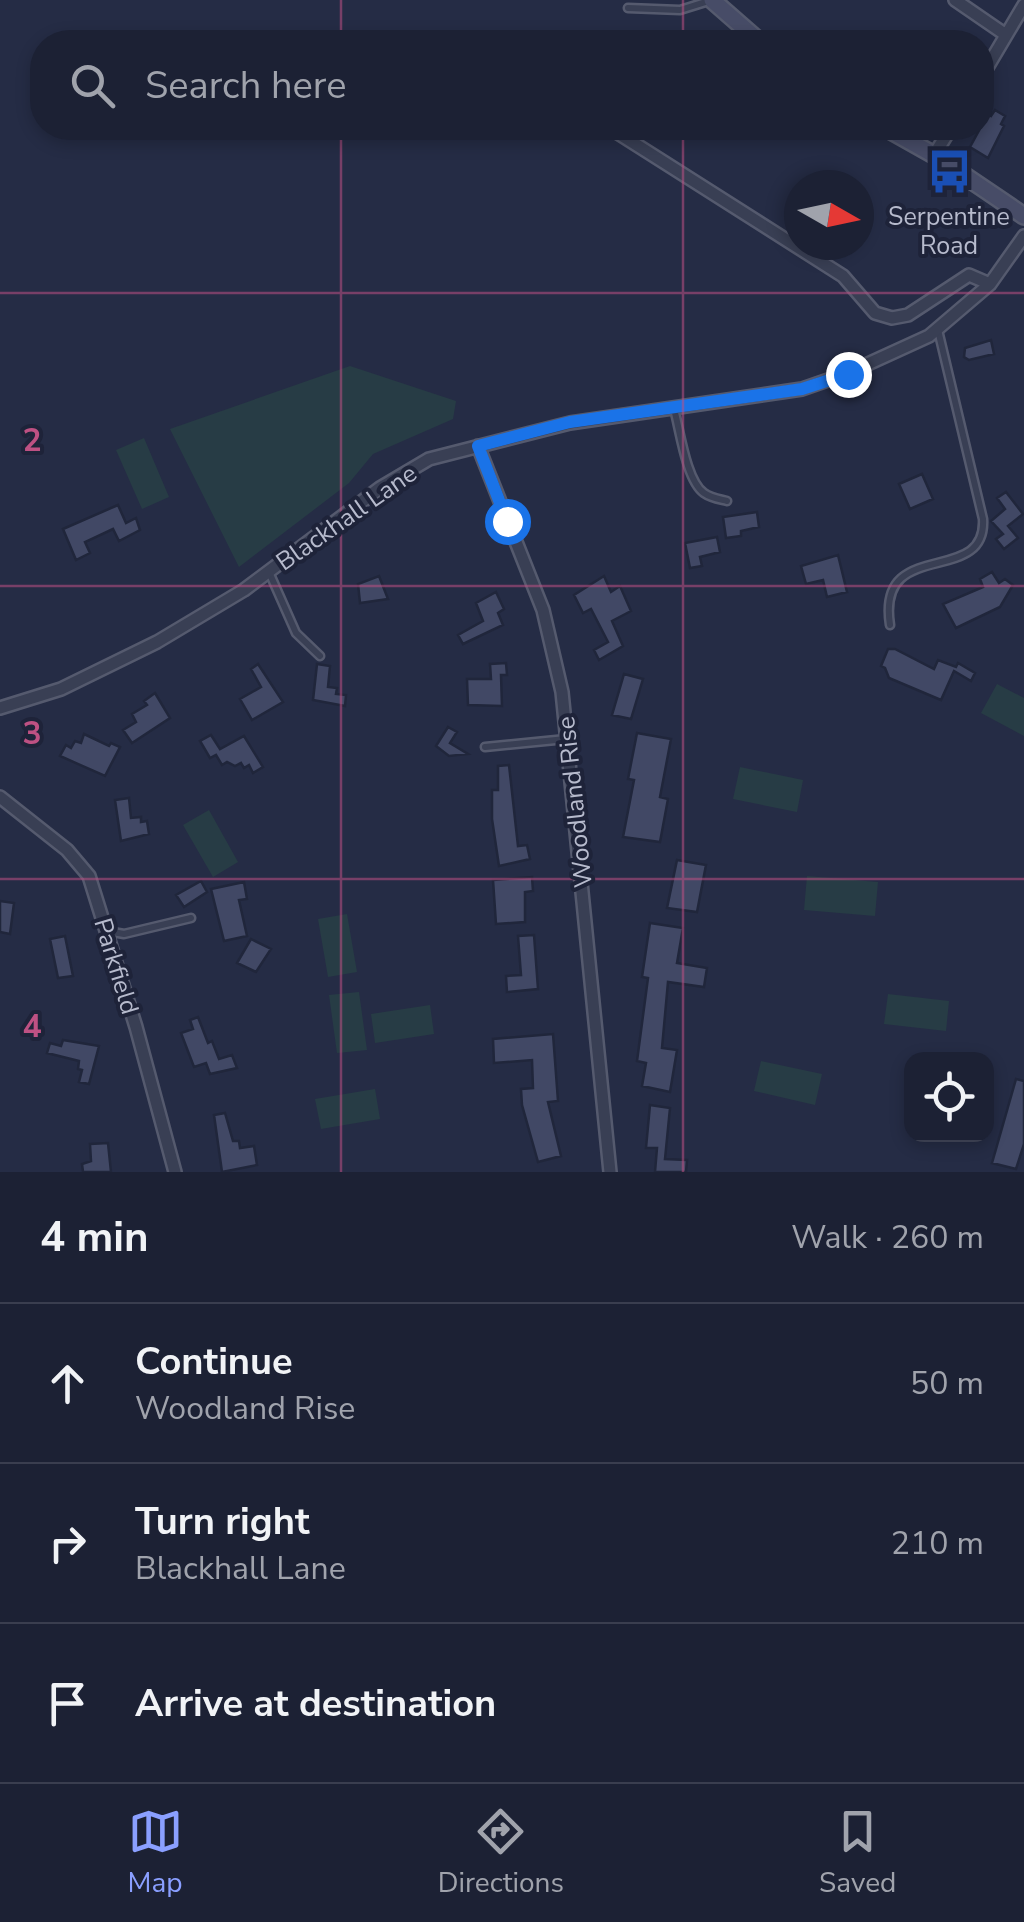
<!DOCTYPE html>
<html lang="en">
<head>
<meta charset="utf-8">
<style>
	body { margin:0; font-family:"Nunito Sans",sans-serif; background:#292e40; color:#f1f3f6 }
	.controls { position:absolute; right:30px; bottom:30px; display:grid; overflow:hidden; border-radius:20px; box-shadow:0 5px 15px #0003 }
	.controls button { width:90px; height:90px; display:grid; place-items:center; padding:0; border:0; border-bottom:2px solid #3a3e4f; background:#1c2134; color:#f1f3f6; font:50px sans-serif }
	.compass { position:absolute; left:784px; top:170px; width:90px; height:90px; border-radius:50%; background:#1c2134; box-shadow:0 5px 15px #0003; rotate:99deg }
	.stop { position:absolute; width:30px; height:30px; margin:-22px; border:8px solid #1a73e8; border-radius:50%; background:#fff }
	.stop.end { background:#1a73e8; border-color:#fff; box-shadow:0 2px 10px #0008 }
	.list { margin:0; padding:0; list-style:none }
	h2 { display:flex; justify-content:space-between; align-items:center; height:130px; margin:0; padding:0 40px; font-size:42px }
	h2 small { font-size:32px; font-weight:400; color:#a0a3ac }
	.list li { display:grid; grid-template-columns:65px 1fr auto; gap:30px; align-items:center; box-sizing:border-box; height:160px; padding:0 40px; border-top:2px solid #3a3e4f }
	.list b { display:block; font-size:38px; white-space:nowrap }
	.list p { margin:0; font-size:32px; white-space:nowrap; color:#a0a3ac }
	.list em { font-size:32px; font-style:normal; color:#a0a3ac }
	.icon { flex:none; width:55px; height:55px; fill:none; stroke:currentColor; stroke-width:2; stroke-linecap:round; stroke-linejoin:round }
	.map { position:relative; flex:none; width:1024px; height:1172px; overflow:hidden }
	.search { position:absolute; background:#1c2134; box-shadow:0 5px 15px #0003; left:30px; right:30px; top:30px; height:110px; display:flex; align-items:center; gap:25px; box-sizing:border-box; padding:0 35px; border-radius:40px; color:#a0a3ac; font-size:38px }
	.sheet { height:610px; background:#1c2134 }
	nav { display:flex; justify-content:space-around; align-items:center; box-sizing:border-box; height:140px; border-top:2px solid #3a3e4f; background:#1c2134; font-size:28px; color:#a0a3ac }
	nav a { display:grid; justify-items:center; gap:5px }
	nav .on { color:#8a9fff }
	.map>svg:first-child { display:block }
	.green { fill:#273c45 }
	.building { fill:#414865; stroke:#20263b; stroke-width:2.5 }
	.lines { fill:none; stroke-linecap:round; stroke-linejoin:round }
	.lane-casing { stroke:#555a6e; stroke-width:11 }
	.street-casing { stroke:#555a6e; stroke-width:16 }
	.secondary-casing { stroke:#555a6e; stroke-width:20 }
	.lane { stroke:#393f54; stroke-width:6 }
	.street { stroke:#393f54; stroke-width:11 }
	.secondary { stroke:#474c67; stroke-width:15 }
	.route { stroke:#1a73e8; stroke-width:12 }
	.grid { fill:none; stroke:#be5183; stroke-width:2.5; stroke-opacity:0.55 }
	.labels { text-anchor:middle; stroke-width:8; stroke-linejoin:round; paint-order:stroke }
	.poi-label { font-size:25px; fill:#b7bbcd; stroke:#1e2339 }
	.street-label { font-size:25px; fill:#b7bbcd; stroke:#1e2339 }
	.grid-label { font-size:32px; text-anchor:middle; font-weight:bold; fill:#be5183; stroke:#1e2339; stroke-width:8; stroke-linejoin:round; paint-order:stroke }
</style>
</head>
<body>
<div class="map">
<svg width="1024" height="1172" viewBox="0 0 1024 1172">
	<rect width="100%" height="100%" fill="#252c45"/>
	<path class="green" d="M350,366L456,401L453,419L373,454L349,483L239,567L170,429Z
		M144,438L169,497L142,509L116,450Z
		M997,684L1024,698V736L981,713Z
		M740,767L803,780L797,812L733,799Z
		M209,810L238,862L213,877L183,825Z
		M807,876L878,882L875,916L804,910Z
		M347,914L357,972L328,977L318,919Z
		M359,992L367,1050L337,1053L329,995Z
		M888,994L949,1001L946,1031L884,1024Z
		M430,1005L434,1034L375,1043L371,1014Z
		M761,1061L822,1074L815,1105L754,1091Z
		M375,1089L380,1119L321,1129L315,1099Z"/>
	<path class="building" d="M995,110L1005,116L1001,124L1004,126L988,158L970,147L988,114L991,116Z
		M991,340L994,354L969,360L964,357L965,348Z
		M922,474L933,499L910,509L899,484Z
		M1006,492L1023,514L1008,526L1018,538L1004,549L996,539L1003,534L991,521L1005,509L997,498Z
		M118,505L126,523L136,518L140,530L119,541L113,529L85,542L90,553L76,560L63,529Z
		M757,512L759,527L741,531V536L726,538L723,517Z
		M717,537L720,552L700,557L702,566L690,568L685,543Z
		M838,555L847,592L827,597L823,580L806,584L801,566Z
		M992,572L999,583L1005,579L1013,585L1000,607L956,628L943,604L983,587L980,579Z
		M379,576L388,599L360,603L358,584Z
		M604,576L611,592L620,586L631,611L612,621L623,646L599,660L594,650L608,642L591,609L583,613L574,595Z
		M496,592L504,609L498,613L503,625L463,644L458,635L483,621L476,603Z
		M888,649H895L934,669L938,660L956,667L958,663L975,673L971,681L954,671L941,700L889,678L885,668L881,666Z
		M506,663L507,675H501L502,706L468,705L467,679H491L490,664Z
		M258,664L283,702L252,720L240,699L261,687L251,669Z
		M317,664L330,666L328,687L337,688L336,694L346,695L345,706L313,700Z
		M624,674L643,679L631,719L612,715Z
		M155,693L170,718L132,743L123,730L136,722L132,714L147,705L144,701Z
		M448,727L457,732L450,743L468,754L449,756L436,746Z
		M637,733L671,739L660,797L668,799L660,842L623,837L634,780L628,779Z
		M84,734L109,746L111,743L120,747L105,776L60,756L66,745L71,748L75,741L81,743Z
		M211,735L220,749L244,736L263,767L253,773L249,765L244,768L241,763L235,766L227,762L222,765L216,755L210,758L200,741Z
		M509,765L518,846L527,845L530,859L499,866L492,819V790H498V766Z
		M129,798L131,818L141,817V822L147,821L149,834L121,841L115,800Z
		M677,860L706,865L697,912L667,908Z
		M532,877L533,891L525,892V922L496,924L493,880Z
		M201,881L207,892L184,907L176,895Z
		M244,882L247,899L239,900L247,936L224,941L211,889Z
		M0,901L14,903L10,934L0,932Z
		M650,923L683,928L677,963L707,968L704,987L668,982L662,1048L677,1050L670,1092L642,1086L646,1063L637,1061L648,978L642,977Z
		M534,935L538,989L507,992L506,976L521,975L518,936Z
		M65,936L73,976L58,978L50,939Z
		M251,939L271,949L256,972L237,963Z
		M198,1017L208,1043L212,1041L219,1059L232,1055L237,1068L210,1074L206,1063L194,1067L181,1033L193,1029L190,1020Z
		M553,1034L558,1101L548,1102L561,1156L538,1162L522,1105L521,1089L533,1088L532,1060L494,1063L493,1039Z
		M63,1040L99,1046L89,1084L79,1082L82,1070L78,1069L79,1061L47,1053L50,1043L61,1046Z
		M1016,1079L1024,1081V1144L1016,1169L992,1163Z
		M650,1105L670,1108L665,1159L687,1160L686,1172H655L657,1148H646Z
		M225,1113L233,1141H239L240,1148L254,1146L257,1165L222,1172L214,1115Z
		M108,1143L111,1172H83L82,1164L91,1161L90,1144Z"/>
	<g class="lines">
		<defs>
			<path id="lane" d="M628,8L680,10L709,1
				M674,409C680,430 686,480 704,493C711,498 719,499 727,501
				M269,572L296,633L320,656
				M890,625C876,535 987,588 983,519L938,330
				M485,747L566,739
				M107,931L124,934L191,918"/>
			<path id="street" d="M955,0L1006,35
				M982,76L1024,5
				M610,128L843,276L875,313L892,318L908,315L969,275L990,284
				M934,155L951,128
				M478,446L543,610L562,692L610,1172
				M0,708L61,689L157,642L244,590L380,488L429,459L570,423L802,389L848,373L929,336L990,284L1024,236
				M0,797L67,850L89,876L136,1027L175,1172"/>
			<path id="secondary" d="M712,0L760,42
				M886,128L934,155L1024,216"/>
		</defs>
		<use href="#lane" class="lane-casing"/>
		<use href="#street" class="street-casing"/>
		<use href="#secondary" class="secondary-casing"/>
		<use href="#lane" class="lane"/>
		<use href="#street" class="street"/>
		<use href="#secondary" class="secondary"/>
	</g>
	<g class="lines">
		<path class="route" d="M507,521L478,446L570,422L802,389L848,374"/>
	</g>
	<path class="grid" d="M341,0V42M683,0V42M341,128V1172M683,128V1172M0,293H1024M0,586H1024M0,879H1024"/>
	<defs>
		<symbol id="bus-bare" viewBox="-9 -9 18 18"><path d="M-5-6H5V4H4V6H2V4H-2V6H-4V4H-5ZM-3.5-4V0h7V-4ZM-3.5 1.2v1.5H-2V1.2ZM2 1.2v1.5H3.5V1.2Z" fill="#1a4fb4" stroke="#1e2339" stroke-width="2.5" paint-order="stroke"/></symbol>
	</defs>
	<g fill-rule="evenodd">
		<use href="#bus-bare" x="918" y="140" width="63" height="63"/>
	</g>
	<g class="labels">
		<g class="poi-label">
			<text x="949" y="225">Serpentine<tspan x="949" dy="29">Road</tspan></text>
		</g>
		<g class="street-label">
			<text transform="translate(346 517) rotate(-35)" y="9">Blackhall Lane</text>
			<text transform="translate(574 802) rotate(-96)" y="9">Woodland Rise</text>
			<text transform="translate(117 966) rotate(73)" y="9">Parkfield</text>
		</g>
	</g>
	<g class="grid-label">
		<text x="32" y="451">2</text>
		<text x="32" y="744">3</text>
		<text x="32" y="1037">4</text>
	</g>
</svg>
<div class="controls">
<button><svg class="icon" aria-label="locate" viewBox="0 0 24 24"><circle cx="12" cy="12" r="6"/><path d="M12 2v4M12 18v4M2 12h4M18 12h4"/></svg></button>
</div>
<svg class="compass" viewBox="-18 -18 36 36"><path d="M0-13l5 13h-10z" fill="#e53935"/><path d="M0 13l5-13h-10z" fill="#a0a3ac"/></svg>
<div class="stop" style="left:507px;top:521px"></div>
<div class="stop end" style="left:848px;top:374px"></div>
<div class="search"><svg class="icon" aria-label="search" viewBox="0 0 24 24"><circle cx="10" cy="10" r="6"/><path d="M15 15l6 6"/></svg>Search here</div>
</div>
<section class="sheet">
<h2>4 min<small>Walk · 260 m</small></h2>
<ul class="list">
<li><svg class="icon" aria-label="ahead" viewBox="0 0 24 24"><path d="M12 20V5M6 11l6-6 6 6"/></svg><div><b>Continue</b><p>Woodland Rise</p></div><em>50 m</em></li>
<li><svg class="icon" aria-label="right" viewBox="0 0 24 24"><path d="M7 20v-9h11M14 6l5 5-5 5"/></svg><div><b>Turn right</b><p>Blackhall Lane</p></div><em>210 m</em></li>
<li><svg class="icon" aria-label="arrive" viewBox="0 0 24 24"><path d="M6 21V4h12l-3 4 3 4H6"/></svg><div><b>Arrive at destination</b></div></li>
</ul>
</section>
<nav>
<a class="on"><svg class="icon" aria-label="map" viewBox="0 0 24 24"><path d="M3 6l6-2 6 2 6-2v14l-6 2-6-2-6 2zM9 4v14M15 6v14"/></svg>Map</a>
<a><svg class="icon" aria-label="directions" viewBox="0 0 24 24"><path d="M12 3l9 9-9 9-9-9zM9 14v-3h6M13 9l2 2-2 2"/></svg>Directions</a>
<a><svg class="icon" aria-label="saved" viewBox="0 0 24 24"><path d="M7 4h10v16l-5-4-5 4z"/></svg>Saved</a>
</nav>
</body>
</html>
